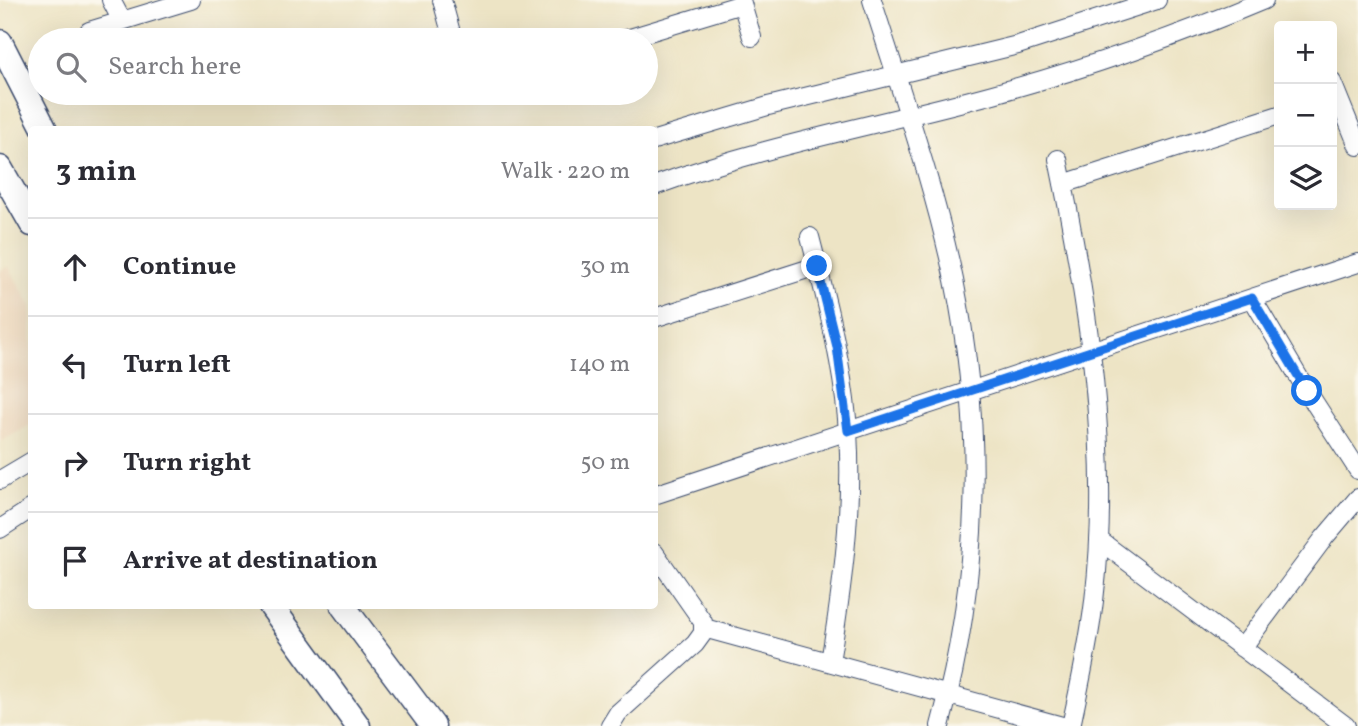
<!DOCTYPE html>
<html lang="en">
<head>
<meta charset="utf-8">
<style>
	body { margin:0; font-family:Vollkorn,serif; background:#f7f7f7; color:#2b2b33 }
	.controls { position:absolute; right:21px; top:21px; display:grid; overflow:hidden; border-radius:7px; box-shadow:0 7px 28px #0002 }
	.controls button { width:63px; height:63px; display:grid; place-items:center; padding:0; border:0; border-bottom:2px solid #e1e1e2; background:#fff; color:#2b2b33; font:35px sans-serif }
	.stop { position:absolute; width:21px; height:21px; margin:-16px; border:5px solid #1a73e8; border-radius:50%; background:#fff }
	.stop.end { background:#1a73e8; border-color:#fff; box-shadow:0 2px 7px #0008 }
	.list { margin:0; padding:0; list-style:none }
	h2 { display:flex; justify-content:space-between; align-items:center; height:91px; margin:0; padding:0 28px; font-size:30px }
	h2 small { font-size:23px; font-weight:400; color:#7c7c81 }
	.list li { display:grid; grid-template-columns:46px 1fr auto; gap:21px; align-items:center; box-sizing:border-box; height:98px; padding:0 28px; border-top:2px solid #e1e1e2 }
	.list b { display:block; font-size:26px; white-space:nowrap }
	.list em { font-size:23px; font-style:normal; color:#7c7c81 }
	.icon { flex:none; width:38px; height:38px; fill:none; stroke:currentColor; stroke-width:2; stroke-linecap:round; stroke-linejoin:round }
	.map { position:relative; flex:none; width:1358px; height:726px; overflow:hidden }
	.search { position:absolute; background:#fff; box-shadow:0 7px 28px #0002; left:28px; top:28px; width:630px; height:77px; display:flex; align-items:center; gap:18px; box-sizing:border-box; padding:0 24px; border-radius:38px; color:#7c7c81; font-size:26px }
	.panel { position:absolute; background:#fff; box-shadow:0 7px 28px #0002; left:28px; top:126px; width:630px; height:483px; border-radius:7px }
	.map>svg:first-child { display:block }
	.built { fill:#edd7bb }
	.lines { fill:none; stroke-linecap:round; stroke-linejoin:round }
	.street-casing { stroke:#3a4a6d; stroke-width:20 }
	.secondary-casing { stroke:#3a4a6d; stroke-width:27 }
	.street { stroke:#fff; stroke-width:18 }
	.secondary { stroke:#fff; stroke-width:24 }
	.route { stroke:#1a73e8; stroke-width:9 }
</style>
</head>
<body>
<div class="map">
<svg width="1358" height="726" viewBox="0 0 1358 726">
	<rect width="100%" height="100%" fill="#fbf7ec"/>
	<filter id="ink" filterUnits="userSpaceOnUse"><feTurbulence type="fractalNoise" baseFrequency=".0143" numOctaves="2"/><feDisplacementMap in="SourceGraphic" scale="14" xChannelSelector="R" yChannelSelector="G"/><feConvolveMatrix kernelMatrix="1 2 1 2 8 2 1 2 1" color-interpolation-filters="sRGB"/></filter>
	<filter id="wash" filterUnits="userSpaceOnUse"><feTurbulence type="fractalNoise" baseFrequency=".00686" numOctaves="4" result="noise"/><feDisplacementMap in="SourceGraphic" scale="28" xChannelSelector="R" yChannelSelector="G"/><feGaussianBlur stdDeviation="1.57" result="paint"/><feColorMatrix in="noise" values="0 0 0 0 0 0 0 0 0 0 0 0 0 0 0 0 0 1.4 0 .05"/><feComposite in="paint" operator="in"/></filter>
	<g filter="url(#wash)">
		<rect width="100%" height="100%" fill="#ede4c5"/>
		<path class="built" d="M8,266L31,306L32,424L0,442V271Z"/>
	</g>
	<g filter="url(#ink)">
		<g class="lines">
			<defs>
				<path id="street" d="M111,0L122,21
					M442,0L453,40
					M741,0L752,37
					M872,0C901,92 934,185 954,280C984,426 980,582 940,726
					M89,31L191,0
					M623,40L742,4
					M1332,82L1358,146
					M654,140L768,106L1018,45L1157,0
					M1058,159C1088,304 1112,453 1094,601C1089,643 1080,685 1071,726
					M1063,184L1279,115
					M654,186C765,145 880,125 993,94C1085,69 1176,37 1264,0
					M810,237C824,291 838,345 845,400C856,487 844,577 830,662
					M1252,298L1307,391L1358,470
					M654,318L817,266
					M0,480L32,461
					M654,495L1358,263
					M0,529L32,508
					M1099,540L1346,726
					M704,628L1062,726
					M1242,648L1324,538L1358,498
					M610,726L618,713L695,644L703,633V622L654,552"/>
				<path id="secondary" d="M0,42L45,130
					M0,168L32,224
					M271,606L358,726
					M343,606L433,726"/>
			</defs>
			<use href="#street" class="street-casing"/>
			<use href="#secondary" class="secondary-casing"/>
			<use href="#street" class="street"/>
			<use href="#secondary" class="secondary"/>
		</g>
	</g>
	<g class="lines" filter="url(#ink)">
		<path class="route" d="M817,266L837,347L848,431L1252,298L1307,391"/>
	</g>
</svg>
<div class="controls">
<button>+</button>
<button>−</button>
<button><svg class="icon" aria-label="layers" viewBox="0 0 24 24"><path d="M12 4l9 5-9 5-9-5zM3 14l9 5 9-5"/></svg></button>
</div>
<div class="stop" style="left:1307px;top:391px"></div>
<div class="stop end" style="left:817px;top:266px"></div>
<div class="search"><svg class="icon" aria-label="search" viewBox="0 0 24 24"><circle cx="10" cy="10" r="6"/><path d="M15 15l6 6"/></svg>Search here</div>
<section class="panel">
<h2>3 min<small>Walk · 220 m</small></h2>
<ul class="list">
<li><svg class="icon" aria-label="ahead" viewBox="0 0 24 24"><path d="M12 20V5M6 11l6-6 6 6"/></svg><div><b>Continue</b></div><em>30 m</em></li>
<li><svg class="icon" aria-label="left" viewBox="0 0 24 24"><path d="M17 20v-9H6M10 6l-5 5 5 5"/></svg><div><b>Turn left</b></div><em>140 m</em></li>
<li><svg class="icon" aria-label="right" viewBox="0 0 24 24"><path d="M7 20v-9h11M14 6l5 5-5 5"/></svg><div><b>Turn right</b></div><em>50 m</em></li>
<li><svg class="icon" aria-label="arrive" viewBox="0 0 24 24"><path d="M6 21V4h12l-3 4 3 4H6"/></svg><div><b>Arrive at destination</b></div></li>
</ul>
</section>
</div>
</body>
</html>
